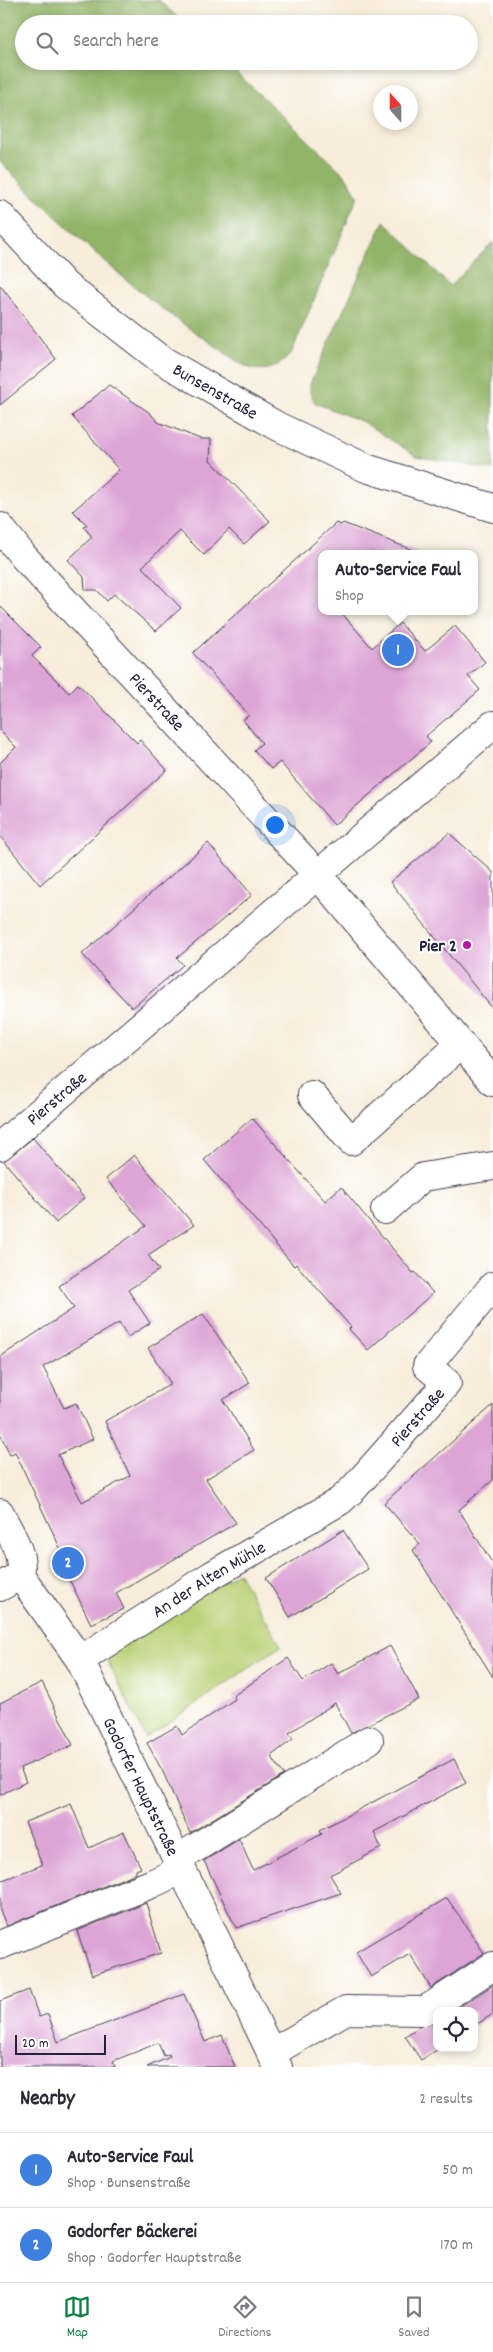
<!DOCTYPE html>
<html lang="en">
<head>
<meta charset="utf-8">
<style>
	body { margin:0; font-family:Dekko,sans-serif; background:#f7f7f7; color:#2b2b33 }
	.controls { position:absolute; right:15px; bottom:15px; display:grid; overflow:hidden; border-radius:10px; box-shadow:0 2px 8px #0003 }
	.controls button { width:45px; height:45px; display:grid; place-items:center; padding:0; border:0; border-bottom:1px solid #e1e1e2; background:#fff; color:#2b2b33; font:25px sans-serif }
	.compass { position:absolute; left:373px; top:85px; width:45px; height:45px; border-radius:50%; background:#fff; box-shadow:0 2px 8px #0003; rotate:339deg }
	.scale { position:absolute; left:15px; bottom:12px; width:91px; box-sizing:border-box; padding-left:5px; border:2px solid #22223b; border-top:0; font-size:14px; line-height:18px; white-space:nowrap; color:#22223b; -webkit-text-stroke:4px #fff; paint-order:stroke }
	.you { position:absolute; left:274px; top:824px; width:18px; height:18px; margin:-12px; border:4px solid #fff; border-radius:50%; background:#1a73e8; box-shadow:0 0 0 8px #1a73e833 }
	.badge { display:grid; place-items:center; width:32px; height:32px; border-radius:50%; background:#0b8043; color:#fff; font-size:16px; font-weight:700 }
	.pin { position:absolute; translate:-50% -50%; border:2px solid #fff; box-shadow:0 1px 5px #0006 }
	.popup { position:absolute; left:318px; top:550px; width:160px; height:65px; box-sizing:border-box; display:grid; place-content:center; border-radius:10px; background:#fff; filter:drop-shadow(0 1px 4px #0005); font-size:16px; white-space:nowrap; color:#7c7c81 }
	.popup b { font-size:19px; color:#2b2b33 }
	.popup::after { content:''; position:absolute; left:50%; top:100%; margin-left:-10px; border:10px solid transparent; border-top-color:#fff }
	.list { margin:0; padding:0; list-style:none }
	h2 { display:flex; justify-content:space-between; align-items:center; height:65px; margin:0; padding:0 20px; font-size:21px }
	h2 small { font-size:16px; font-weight:400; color:#7c7c81 }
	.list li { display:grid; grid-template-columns:32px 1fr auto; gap:15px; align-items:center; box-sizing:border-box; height:75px; padding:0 20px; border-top:1px solid #e1e1e2 }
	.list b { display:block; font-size:19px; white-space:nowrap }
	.list p { margin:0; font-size:16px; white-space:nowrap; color:#7c7c81 }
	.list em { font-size:16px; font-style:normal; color:#7c7c81 }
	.icon { flex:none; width:28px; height:28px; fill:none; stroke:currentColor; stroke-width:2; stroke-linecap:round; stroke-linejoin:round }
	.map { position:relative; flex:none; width:493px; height:2067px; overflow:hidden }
	.search { position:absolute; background:#fff; box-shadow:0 2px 8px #0003; left:15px; right:15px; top:15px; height:55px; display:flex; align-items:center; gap:12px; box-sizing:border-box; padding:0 18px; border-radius:28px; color:#7c7c81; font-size:19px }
	.sheet { height:215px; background:#fff }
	nav { display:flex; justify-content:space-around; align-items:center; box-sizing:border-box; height:70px; border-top:1px solid #e1e1e2; background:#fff; font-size:14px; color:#7c7c81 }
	nav a { display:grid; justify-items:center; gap:2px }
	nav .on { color:#0b8043 }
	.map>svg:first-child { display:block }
	.green { fill:#b9d277; stroke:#6e7a59 }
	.forest { fill:#92b468; stroke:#5a6b52 }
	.building { fill:#dda5d6 }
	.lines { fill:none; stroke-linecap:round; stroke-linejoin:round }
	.minor-casing { stroke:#424053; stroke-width:30 }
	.major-casing { stroke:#424053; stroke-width:30 }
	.minor { stroke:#fff; stroke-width:28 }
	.major { stroke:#fff; stroke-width:28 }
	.poi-dot { fill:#b5179e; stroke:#fff; stroke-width:2 }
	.labels { text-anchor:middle; stroke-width:4; stroke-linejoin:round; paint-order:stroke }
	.street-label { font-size:18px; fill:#22223b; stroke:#fff }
	.poi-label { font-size:18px; font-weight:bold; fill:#22223b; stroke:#fff; text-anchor:end }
</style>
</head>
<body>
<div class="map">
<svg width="493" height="2067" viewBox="0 0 493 2067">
	<rect width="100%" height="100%" fill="#fff"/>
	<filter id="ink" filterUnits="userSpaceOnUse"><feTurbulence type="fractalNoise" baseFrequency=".02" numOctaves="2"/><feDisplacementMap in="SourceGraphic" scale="10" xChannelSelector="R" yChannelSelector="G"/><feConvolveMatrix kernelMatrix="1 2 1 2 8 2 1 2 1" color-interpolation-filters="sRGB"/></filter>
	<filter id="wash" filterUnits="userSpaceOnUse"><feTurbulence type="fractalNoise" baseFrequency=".0096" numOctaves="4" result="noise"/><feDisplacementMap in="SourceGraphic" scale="20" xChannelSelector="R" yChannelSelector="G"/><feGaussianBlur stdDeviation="1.12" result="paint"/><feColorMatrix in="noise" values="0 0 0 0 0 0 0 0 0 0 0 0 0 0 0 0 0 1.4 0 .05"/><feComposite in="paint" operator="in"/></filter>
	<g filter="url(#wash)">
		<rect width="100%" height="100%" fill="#f7edda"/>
		<path class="green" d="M238,1572L281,1646L146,1738L105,1656Z"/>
		<path class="forest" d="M0,0H159L184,24H24V61H224L345,175L358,196L291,354C280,366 267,373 250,368C236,363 221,349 208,341C129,289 67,228 0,162Z
			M384,221L450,286L493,242V470L416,456L363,422L315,403L310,392V384Z"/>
		<g id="blocks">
			<path class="building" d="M0,285L56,359L0,405Z
				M109,385L150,413L158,422L200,439H211L210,460L270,521L244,544L229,529L204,555L180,531L142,567L181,608L156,631L114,594L107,601L97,590H85L84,577L68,560L92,537L84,527L87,525L73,511L119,470L72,416Z
				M336,523L341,525L343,523L418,552L322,554V611H340L372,648L400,623L425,651L455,626L485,662L468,676L480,690L426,736L431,742L334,825L280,762L271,769L254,750L262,743L243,720L249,715L193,653Z
				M0,606L41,647L32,656L69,693L78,684L137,743L140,740L167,770L40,885L0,836V763L16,747L0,731Z
				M449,833L493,872V1009L390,882Z
				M208,843L252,895L177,958L183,965L132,1008L82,954Z
				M252,1118L325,1201L341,1187L413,1273L415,1272L433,1293L368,1350L349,1329L351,1327L296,1264L294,1266L204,1160Z
				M33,1138L84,1198L56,1223L4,1161Z
				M134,1155L194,1225L148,1255L159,1270L128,1290L150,1323L128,1337L119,1323L43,1367L64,1408L76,1403L93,1439L58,1455L82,1502L130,1476L105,1421L171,1384L148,1348L203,1314L250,1383L223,1400L254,1450L206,1479L236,1523L116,1593L124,1609L91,1624L57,1554L62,1552L15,1452L10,1455L0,1433V1357L74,1308L59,1286L146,1226L106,1179Z
				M493,1405V1480L459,1510L493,1564V1677L413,1550L420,1544L384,1503Z
				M343,1530L368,1569L290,1617L266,1578Z
				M390,1646L419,1699L351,1733L335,1703L289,1733L293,1739L271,1756L284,1775L190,1833L163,1772L147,1743L177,1726L182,1735L235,1699L233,1696L288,1658L303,1681L331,1663L338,1674Z
				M42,1682L73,1745L20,1768L26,1782L0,1795V1703Z
				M454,1759L466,1783L374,1832L381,1848L330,1875L341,1893L236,1928L204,1861L239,1839L253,1870L322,1834L320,1830Z
				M71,1804L89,1848L124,1832L141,1868L136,1870V1873L7,1926L0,1911V1881L42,1865L25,1822Z
				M447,1898L484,1953L431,1988L410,1954L371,1977L356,1952Z
				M146,1903L161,1953L92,1975L77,1931Z
				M493,1985V2014L474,2026V2011H453Z
				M29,1990L39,2017L48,2014L58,2042L184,1994L205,2042L222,2035L235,2067H147L170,2057L169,2054L164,2056L158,2043L113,2061L115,2067H0V2001Z
				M437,2021V2048H440L421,2060L405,2036L419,2027Z"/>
		</g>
	</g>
	<g filter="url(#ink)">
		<use href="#blocks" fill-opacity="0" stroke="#424053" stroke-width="1"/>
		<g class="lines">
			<defs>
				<g id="minor">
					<path id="s1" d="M0,527L23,556L317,874L493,1082"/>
					<path d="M312,1095L351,1141L461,1044"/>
					<path id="s2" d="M0,1146L493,725"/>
					<path d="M385,1210L423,1177L493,1166"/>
					<path id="s3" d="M0,1513C9,1532 25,1554 20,1575L80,1660L278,2067"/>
					<path d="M0,1587L20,1575"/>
					<path id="s4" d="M80,1660L212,1575L340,1501L354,1488L447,1383L427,1366L493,1286"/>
					<path d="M176,1860L369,1740"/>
					<path d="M0,1945L151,1884L181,1870"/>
					<path d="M271,2053L346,2010L424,2011L493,1966"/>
				</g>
				<g id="major">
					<path id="s5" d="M0,215L65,285L160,359L277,426L366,468L493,508"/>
				</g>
			</defs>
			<use href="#minor" class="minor-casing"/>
			<use href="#major" class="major-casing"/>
			<use href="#minor" class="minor"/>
			<use href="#major" class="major"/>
		</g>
	</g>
	<circle class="poi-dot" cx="467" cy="945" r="5"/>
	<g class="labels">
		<g class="street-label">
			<text dy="6" stroke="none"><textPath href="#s5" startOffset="280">Bunsenstraße</textPath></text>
			<text dy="6" stroke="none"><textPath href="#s1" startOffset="235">Pierstraße</textPath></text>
			<text dy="6" stroke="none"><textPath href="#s2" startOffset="74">Pierstraße</textPath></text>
			<text dy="6" stroke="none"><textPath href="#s4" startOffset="419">Pierstraße</textPath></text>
			<text dy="6" stroke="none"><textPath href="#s4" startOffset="152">An der Alten Mühle</textPath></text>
			<text dy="6" stroke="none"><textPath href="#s3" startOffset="311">Godorfer Hauptstraße</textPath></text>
		</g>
		<g class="poi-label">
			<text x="457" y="951">Pier 2</text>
		</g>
	</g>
</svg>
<div class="controls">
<button><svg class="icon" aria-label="locate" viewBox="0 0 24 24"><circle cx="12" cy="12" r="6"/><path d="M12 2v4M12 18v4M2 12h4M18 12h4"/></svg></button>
</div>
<svg class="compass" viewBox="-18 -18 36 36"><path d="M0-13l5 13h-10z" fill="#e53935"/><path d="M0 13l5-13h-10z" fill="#7c7c81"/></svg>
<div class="scale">20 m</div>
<div class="you"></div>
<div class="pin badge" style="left:398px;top:650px;background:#3f7fe0">1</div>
<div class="popup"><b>Auto-Service Faul</b>Shop</div>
<div class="pin badge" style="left:68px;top:1563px;background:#3f7fe0">2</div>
<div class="search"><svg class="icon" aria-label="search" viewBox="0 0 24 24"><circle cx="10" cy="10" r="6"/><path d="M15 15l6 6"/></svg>Search here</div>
</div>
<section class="sheet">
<h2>Nearby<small>2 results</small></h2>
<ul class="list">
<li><span class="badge" style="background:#3f7fe0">1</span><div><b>Auto-Service Faul</b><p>Shop · Bunsenstraße</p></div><em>50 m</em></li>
<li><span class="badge" style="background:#3f7fe0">2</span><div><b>Godorfer Bäckerei</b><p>Shop · Godorfer Hauptstraße</p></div><em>170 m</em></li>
</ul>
</section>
<nav>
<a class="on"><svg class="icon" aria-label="map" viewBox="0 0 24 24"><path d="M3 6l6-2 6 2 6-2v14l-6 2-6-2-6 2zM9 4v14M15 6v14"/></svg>Map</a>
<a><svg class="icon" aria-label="directions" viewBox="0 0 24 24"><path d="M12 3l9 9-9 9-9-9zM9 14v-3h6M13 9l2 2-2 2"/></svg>Directions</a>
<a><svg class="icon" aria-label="saved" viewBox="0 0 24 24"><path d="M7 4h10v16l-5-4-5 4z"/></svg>Saved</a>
</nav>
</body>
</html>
